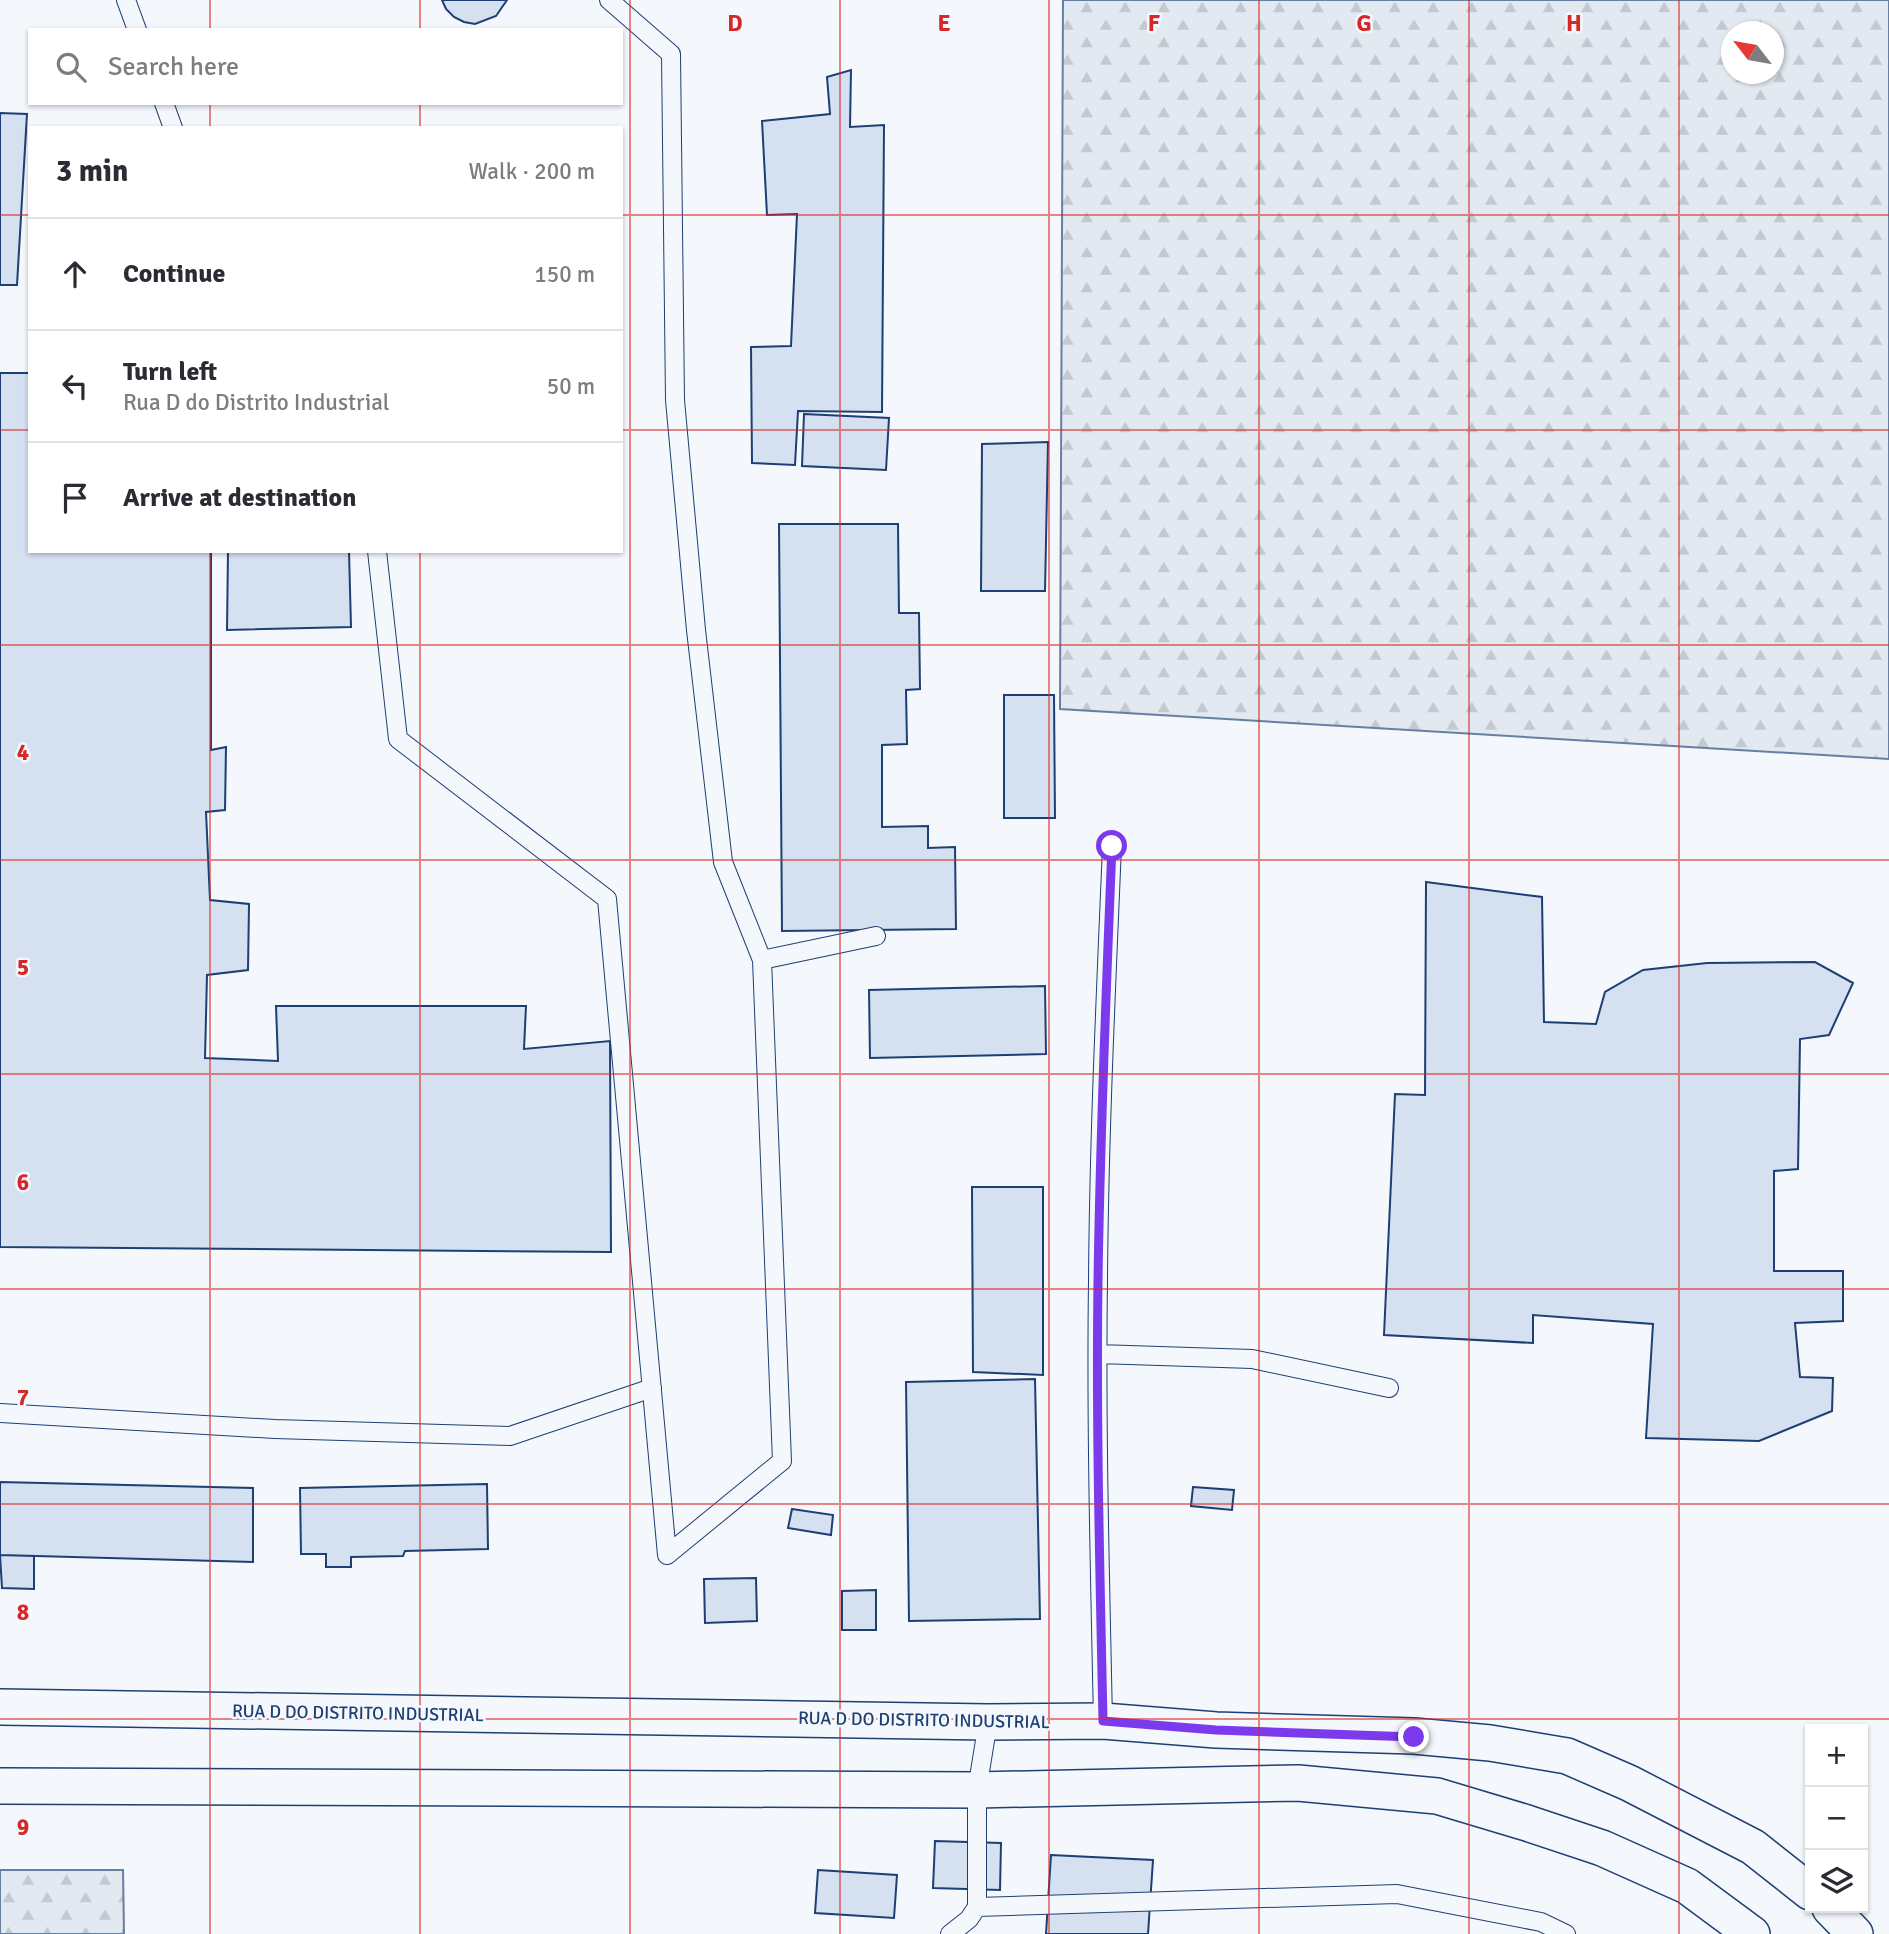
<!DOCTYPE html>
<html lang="en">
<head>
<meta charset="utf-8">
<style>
	body { margin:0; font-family:Signika,sans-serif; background:#f2f2f3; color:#2b2b33 }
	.controls { position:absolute; right:21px; bottom:21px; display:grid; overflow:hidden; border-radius:0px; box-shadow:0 2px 5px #0004 }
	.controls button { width:63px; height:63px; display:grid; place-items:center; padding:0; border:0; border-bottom:2px solid #e1e1e2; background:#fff; color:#2b2b33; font:35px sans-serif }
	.compass { position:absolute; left:1721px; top:21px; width:63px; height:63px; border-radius:50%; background:#fff; box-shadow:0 2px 5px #0004; rotate:301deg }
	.stop { position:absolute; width:21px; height:21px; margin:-16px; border:5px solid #7c3aed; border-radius:50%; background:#fff }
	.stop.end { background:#7c3aed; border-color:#fff; box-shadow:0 2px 7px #0008 }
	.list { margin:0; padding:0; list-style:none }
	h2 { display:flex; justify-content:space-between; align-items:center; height:91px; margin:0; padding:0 28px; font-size:30px }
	h2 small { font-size:23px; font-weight:400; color:#7c7c81 }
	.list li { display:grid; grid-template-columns:46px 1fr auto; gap:21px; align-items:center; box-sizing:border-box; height:112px; padding:0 28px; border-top:2px solid #e1e1e2 }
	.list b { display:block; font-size:26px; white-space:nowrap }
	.list p { margin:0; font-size:23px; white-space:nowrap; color:#7c7c81 }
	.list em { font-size:23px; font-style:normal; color:#7c7c81 }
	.icon { flex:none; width:38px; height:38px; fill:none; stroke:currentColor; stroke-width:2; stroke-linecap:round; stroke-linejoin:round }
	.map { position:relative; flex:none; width:1889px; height:1934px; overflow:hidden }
	.search { position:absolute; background:#fff; box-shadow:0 2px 5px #0004; left:28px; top:28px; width:595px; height:77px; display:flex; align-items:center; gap:18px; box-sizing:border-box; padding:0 24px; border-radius:0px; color:#7c7c81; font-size:26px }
	.panel { position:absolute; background:#fff; box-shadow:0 2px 5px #0004; left:28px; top:126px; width:595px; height:427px; border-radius:0px }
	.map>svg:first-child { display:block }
	.forest { fill:url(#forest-firs); stroke:#687fa3; stroke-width:2; fill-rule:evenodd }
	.building { fill:#d5e0f0; stroke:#1d3f73; stroke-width:2 }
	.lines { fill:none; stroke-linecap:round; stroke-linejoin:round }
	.service-casing { stroke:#1d3f73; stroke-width:20 }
	.minor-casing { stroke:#1d3f73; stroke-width:38 }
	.service { stroke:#f4f7fb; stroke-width:18 }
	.minor { stroke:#f4f7fb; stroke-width:35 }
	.route { stroke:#7c3aed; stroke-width:9 }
	.grid { fill:none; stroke:#d62828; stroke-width:2; stroke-opacity:0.55 }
	.labels { text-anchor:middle; stroke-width:5; stroke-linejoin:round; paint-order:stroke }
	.street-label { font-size:18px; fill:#1d3f73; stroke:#f4f7fb }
	.grid-label { font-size:23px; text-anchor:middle; font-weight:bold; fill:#d62828; stroke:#f4f7fb; stroke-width:5; stroke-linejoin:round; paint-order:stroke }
</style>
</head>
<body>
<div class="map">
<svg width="1889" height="1934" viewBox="0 0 1889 1934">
	<defs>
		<pattern id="forest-firs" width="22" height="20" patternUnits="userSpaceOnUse" patternTransform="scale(1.75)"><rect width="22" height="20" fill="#e3e9f0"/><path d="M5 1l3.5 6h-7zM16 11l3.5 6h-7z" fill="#c2c9d1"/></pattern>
	</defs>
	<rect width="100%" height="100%" fill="#f4f7fb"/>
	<path class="forest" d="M1063,0H1889V759L1060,709ZM1731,32H1773V74H1731Z
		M0,1870H123L124,1934H0Z"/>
	<path class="building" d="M442,0H507L496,16L475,24L464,22L454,17L446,9Z
		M851,70L850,127L884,125L882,412L798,411L795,465L752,463L751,347L791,346L797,214L767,215L762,121L830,114L827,77Z
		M0,113L27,114L17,285H0Z
		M0,373H30V551H211V750L226,747L225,810L206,812L210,900L249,904L248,970L207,975L205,1058L278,1061L276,1006H526L524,1049L610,1041L611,1252L0,1247Z
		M804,414L889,418L886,470L802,466Z
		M1048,442L1045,591H981L982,444Z
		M779,524H898L899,613H919L920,689L906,690L907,744L882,745V827L928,826V848L955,847L956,929L782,931Z
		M228,551H349L351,627L227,630Z
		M1004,695H1054L1055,818H1004Z
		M1426,882L1542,897L1544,1022L1596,1024L1605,992L1643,970L1707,963L1815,962L1853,983L1829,1035L1800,1039L1798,1169L1774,1171V1271H1843V1321L1795,1323L1800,1377L1833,1378L1832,1411L1759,1441L1646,1438L1653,1324L1533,1315V1343L1384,1335L1395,1094L1425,1095Z
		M1045,986L1046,1054L870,1058L869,990Z
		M972,1187H1043V1375L973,1372Z
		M1035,1379L1040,1619L909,1621L906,1382Z
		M0,1482L253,1488V1562L0,1555Z
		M487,1484L488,1549L405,1551L403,1556L351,1557V1567H326V1554H301L300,1488Z
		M1193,1487L1234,1490L1232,1510L1191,1506Z
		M792,1509L833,1515L831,1535L788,1528Z
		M0,1555L34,1556V1589L2,1588Z
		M756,1578L757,1621L705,1623L704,1579Z
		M876,1590V1630H842V1591Z
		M935,1841L1001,1843L1000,1890L933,1888Z
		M1051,1855L1153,1860L1148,1934H1046Z
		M818,1870L897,1875L894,1918L815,1913Z"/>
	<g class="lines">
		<defs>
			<path id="service" d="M126,0L137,30
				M609,0L671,54L675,400L696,630L723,862L762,960L876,936
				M164,103L173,128
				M377,551L398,739L607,899L667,1555
				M1098,1354L1252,1359L1389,1388
				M0,1413L275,1429L510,1436L652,1388
				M667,1555L782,1461L762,960
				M1103,1721C1100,1575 1096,1428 1098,1281C1099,1136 1106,991 1112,846
				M977,1907L1397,1894L1541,1922L1566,1934
				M950,1934L969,1919L977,1907V1790L988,1722"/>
			<path id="minor" d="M0,1707L988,1722L1103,1721L1216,1730L1414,1736L1490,1743L1567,1756L1629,1783L1753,1847L1810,1892
				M0,1786L977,1790L1298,1783L1437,1796L1527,1823L1602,1848L1687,1886L1752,1934
				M1830,1908L1855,1934"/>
		</defs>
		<use href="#service" class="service-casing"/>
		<use href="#minor" class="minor-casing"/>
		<use href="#service" class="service"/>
		<use href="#minor" class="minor"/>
	</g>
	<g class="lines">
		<path class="route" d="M1112,846C1106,991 1100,1136 1098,1281C1096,1428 1100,1575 1103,1721L1216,1730L1414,1737"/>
	</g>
	<path class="grid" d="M210,0V30M420,0V30M630,0V1934M840,0V1934M1049,0V1934M1259,0V1934M1469,0V1934M1679,0V1934M210,103V128M420,103V128M0,215H30M621,215H1889M0,430H30M621,430H1889M210,551V1934M420,551V1934M0,645H1889M0,860H1889M0,1074H1889M0,1289H1889M0,1504H1889M0,1719H1889"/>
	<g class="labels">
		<g class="street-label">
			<text transform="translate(358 1713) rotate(1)" y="6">RUA D DO DISTRITO INDUSTRIAL</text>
			<text transform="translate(924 1720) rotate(1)" y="6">RUA D DO DISTRITO INDUSTRIAL</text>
		</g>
	</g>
	<g class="grid-label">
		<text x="735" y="31">D</text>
		<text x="944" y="31">E</text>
		<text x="1154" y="31">F</text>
		<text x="1364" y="31">G</text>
		<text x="1574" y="31">H</text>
		<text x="23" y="760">4</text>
		<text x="23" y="975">5</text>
		<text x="23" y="1190">6</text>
		<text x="23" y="1405">7</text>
		<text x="23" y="1620">8</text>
		<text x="23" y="1835">9</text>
	</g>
</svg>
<div class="controls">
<button>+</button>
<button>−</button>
<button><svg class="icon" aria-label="layers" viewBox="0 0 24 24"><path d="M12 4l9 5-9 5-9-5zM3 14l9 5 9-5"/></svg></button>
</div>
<svg class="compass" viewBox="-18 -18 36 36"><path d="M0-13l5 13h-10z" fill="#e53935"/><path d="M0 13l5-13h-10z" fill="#7c7c81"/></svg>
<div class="stop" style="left:1112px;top:846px"></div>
<div class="stop end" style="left:1414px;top:1737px"></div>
<div class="search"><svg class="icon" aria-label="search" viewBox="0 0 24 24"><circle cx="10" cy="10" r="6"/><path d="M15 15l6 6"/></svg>Search here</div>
<section class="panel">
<h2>3 min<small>Walk · 200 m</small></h2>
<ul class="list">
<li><svg class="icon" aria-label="ahead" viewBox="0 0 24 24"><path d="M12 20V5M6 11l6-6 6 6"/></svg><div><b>Continue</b></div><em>150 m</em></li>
<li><svg class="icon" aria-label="left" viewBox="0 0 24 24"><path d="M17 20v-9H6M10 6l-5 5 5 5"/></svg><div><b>Turn left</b><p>Rua D do Distrito Industrial</p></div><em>50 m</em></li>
<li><svg class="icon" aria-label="arrive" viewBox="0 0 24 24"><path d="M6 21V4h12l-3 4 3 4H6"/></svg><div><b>Arrive at destination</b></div></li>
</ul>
</section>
</div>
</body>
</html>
